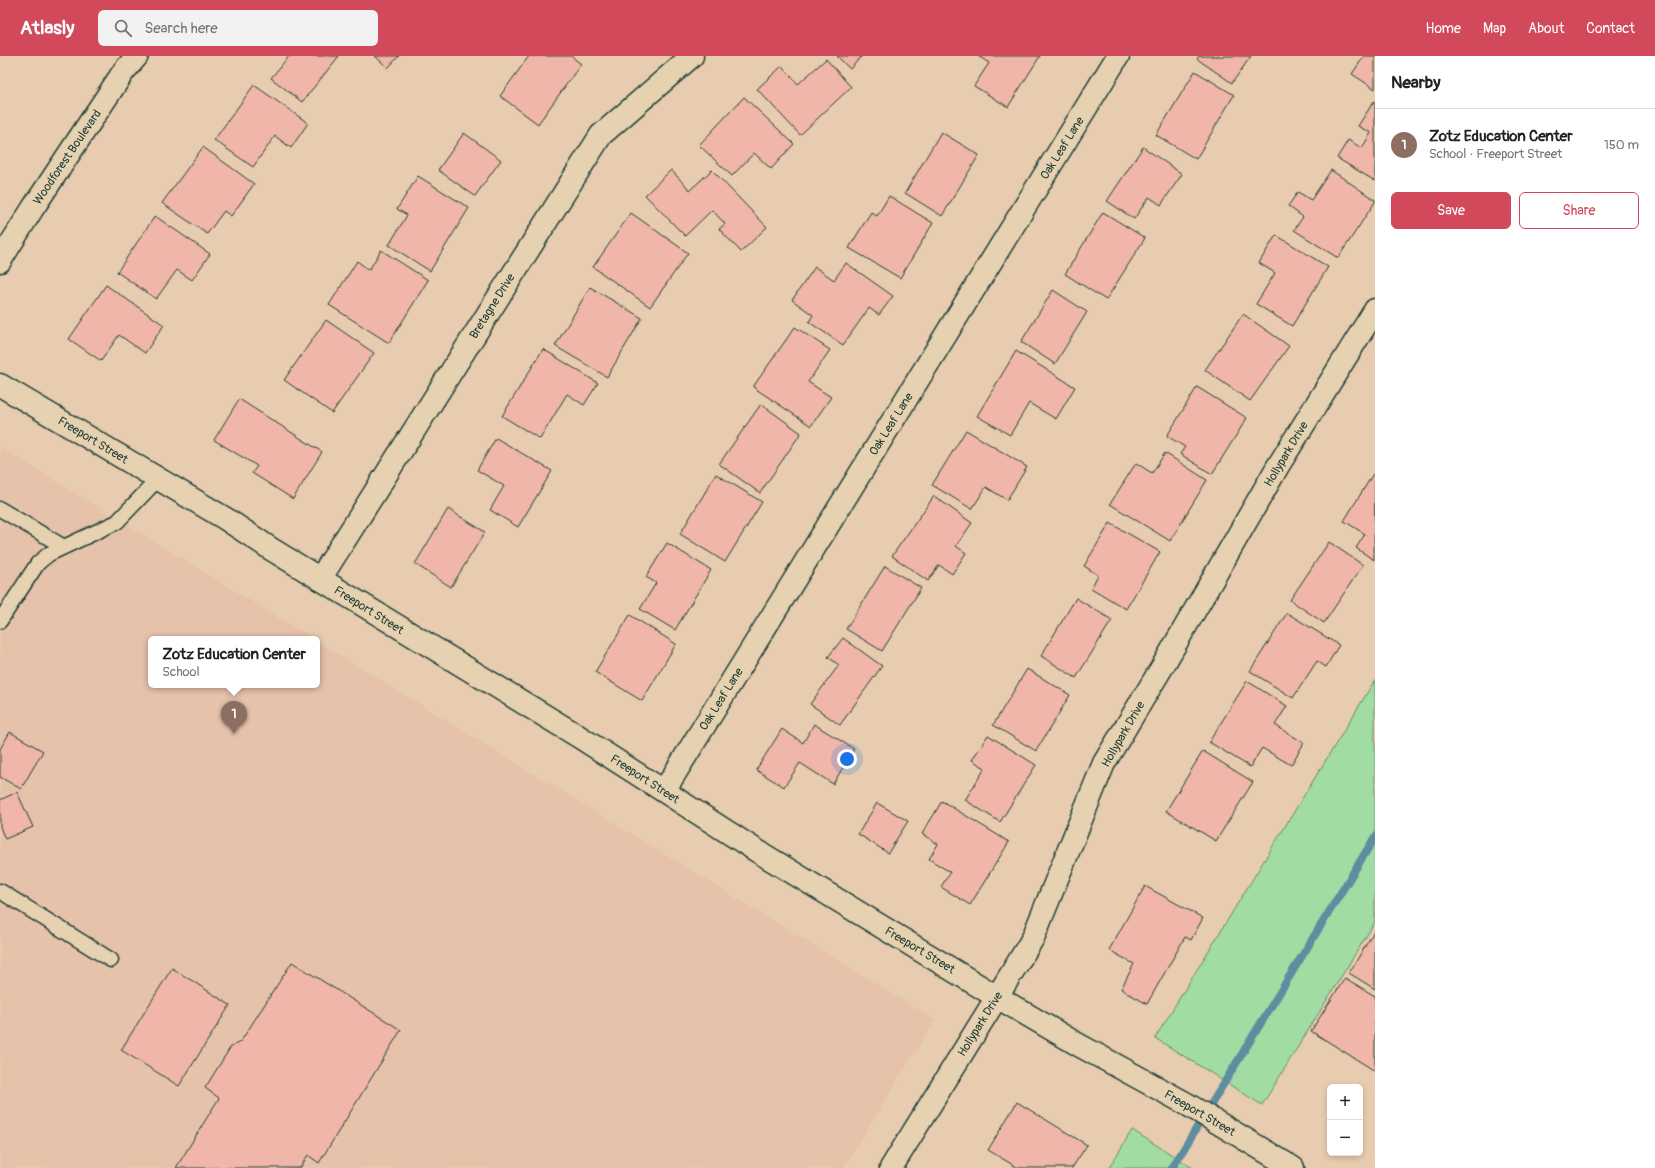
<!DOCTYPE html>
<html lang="en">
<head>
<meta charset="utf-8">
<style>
	body { margin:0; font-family:Pangolin,sans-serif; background:#f2f2f2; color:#222 }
	.controls { position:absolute; right:12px; bottom:12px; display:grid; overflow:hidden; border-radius:6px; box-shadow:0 2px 6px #0003 }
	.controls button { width:36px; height:36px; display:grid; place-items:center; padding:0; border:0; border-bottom:1px solid #e0e0e0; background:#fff; color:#222; font:20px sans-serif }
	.you { position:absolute; left:847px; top:703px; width:14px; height:14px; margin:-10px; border:3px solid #fff; border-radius:50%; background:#1a73e8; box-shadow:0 0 0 6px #1a73e833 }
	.badge { display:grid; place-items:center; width:26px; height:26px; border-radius:50%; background:#d1495b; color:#fff; font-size:13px; font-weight:700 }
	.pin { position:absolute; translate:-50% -33px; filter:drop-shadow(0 1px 2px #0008) }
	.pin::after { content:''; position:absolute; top:21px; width:14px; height:12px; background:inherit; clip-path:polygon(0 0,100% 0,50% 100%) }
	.popup { position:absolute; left:148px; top:580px; width:172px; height:52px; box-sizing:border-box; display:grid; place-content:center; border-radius:6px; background:#fff; filter:drop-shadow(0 1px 3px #0005); font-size:13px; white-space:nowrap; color:#767676 }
	.popup b { font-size:15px; color:#222 }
	.popup::after { content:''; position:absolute; left:50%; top:100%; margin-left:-8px; border:8px solid transparent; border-top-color:#fff }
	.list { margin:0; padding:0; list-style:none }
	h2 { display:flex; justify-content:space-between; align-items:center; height:52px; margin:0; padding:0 16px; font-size:17px }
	h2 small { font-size:13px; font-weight:400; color:#767676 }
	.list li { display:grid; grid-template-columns:26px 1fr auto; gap:12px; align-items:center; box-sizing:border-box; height:72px; padding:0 16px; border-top:1px solid #e0e0e0 }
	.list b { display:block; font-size:15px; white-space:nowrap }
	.list p { margin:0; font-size:13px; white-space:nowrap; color:#767676 }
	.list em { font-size:13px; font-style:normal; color:#767676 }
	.actions { display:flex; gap:8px; padding:12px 16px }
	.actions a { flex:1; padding:9px 0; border:1px solid #d1495b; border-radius:6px; text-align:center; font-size:14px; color:#d1495b }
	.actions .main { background:#d1495b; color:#fff }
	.icon { flex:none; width:22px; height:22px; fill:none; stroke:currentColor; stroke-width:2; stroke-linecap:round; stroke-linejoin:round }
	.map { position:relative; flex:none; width:1375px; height:1112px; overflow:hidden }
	header { display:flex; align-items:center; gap:24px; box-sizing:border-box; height:56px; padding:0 20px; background:#d1495b; color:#fff }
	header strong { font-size:19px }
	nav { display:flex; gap:22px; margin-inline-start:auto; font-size:14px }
	.search { width:280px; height:36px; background:#f2f2f2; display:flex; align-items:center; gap:10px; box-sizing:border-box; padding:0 14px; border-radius:6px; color:#767676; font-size:15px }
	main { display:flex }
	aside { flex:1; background:#fff }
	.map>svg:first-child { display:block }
	.built { fill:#e6c2ab }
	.green { fill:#a1dca3; stroke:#608c6c }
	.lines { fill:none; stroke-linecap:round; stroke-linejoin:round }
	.stream { stroke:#5d8d9f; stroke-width:8 }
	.building { fill:#f0b6a9; stroke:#1f3d34 }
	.service-casing { stroke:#1f3d34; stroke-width:17 }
	.minor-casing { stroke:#1f3d34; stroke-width:25 }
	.tertiary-casing { stroke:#1f3d34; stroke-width:25 }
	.secondary-casing { stroke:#1f3d34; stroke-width:25 }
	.service { stroke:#e6d2b1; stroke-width:14 }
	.minor { stroke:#e6d2b1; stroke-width:22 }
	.tertiary { stroke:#e6d2b1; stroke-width:22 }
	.secondary { stroke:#e6d2b1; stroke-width:22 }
	.labels { text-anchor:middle; stroke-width:4; stroke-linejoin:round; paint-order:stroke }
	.street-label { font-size:12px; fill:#1f3d34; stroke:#e6d2b1 }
</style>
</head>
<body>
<header>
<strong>Atlasly</strong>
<div class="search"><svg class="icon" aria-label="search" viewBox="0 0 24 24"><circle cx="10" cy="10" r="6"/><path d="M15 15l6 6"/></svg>Search here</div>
<nav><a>Home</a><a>Map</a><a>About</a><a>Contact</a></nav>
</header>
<main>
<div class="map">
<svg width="1375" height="1112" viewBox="0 0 1375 1112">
	<rect width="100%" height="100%" fill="#e8ccaf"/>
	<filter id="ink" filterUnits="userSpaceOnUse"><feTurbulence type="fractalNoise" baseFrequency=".025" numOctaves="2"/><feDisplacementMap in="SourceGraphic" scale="8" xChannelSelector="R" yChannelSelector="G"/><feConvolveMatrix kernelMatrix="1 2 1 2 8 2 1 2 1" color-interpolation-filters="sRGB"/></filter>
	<g filter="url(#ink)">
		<path class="built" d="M0,391L313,583H151V629H317V585L935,964L843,1112H0Z"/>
		<path class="green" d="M1375,624V866L1262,1049L1155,982Z
			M1132,1074L1193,1112H1109Z"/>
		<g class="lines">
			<path class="stream" d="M1172,1112L1375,781"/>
		</g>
		<path class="building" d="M289,0H339L302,46L271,22Z
			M375,0H399L388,12Z
			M529,0H571L581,8L538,68L500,40Z
			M837,0H862L850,13Z
			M978,0H1040L1008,51L974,30L989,7Z
			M1199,0H1251L1232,27L1197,3Z
			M1364,0H1375V33L1352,18Z
			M826,3L851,31L800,79L757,33L782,10L798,28Z
			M1195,15L1234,39L1196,103L1156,79Z
			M254,29L308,67L291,92L275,80L253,111L214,84Z
			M744,41L794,88L771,113L754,97L732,120L699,89Z
			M1374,45L1375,46V125L1337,102L1348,84L1362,92L1371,77L1358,70Z
			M941,76L979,99L942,160L905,137Z
			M464,77L501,104L475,140L438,114Z
			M203,91L254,128L231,160L224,155L207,178L162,147Z
			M1143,91L1182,118L1161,149L1149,141L1134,163L1107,145Z
			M671,114L690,134L712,114L767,171L741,196L719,173L725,168L712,154L685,180L645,139Z
			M1331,114L1375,144V146L1338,202L1294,174L1303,161L1288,150L1298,136L1311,144Z
			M418,120L469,152L430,215L389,189L407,159L397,153Z
			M889,140L933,167L900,222L849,192L871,156L877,160Z
			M1103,156L1145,182L1106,244L1065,218Z
			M631,157L688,197L650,251L593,211Z
			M155,160L210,198L192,224L177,214L156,243L117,216Z
			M1276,179L1328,211L1292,270L1256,248L1275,217L1259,207Z
			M381,194L428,224L389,287L329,249L357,205L369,214Z
			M846,207L893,240L879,259L869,252L843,289L809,266L813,259L792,244L815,211L834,224Z
			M106,229L164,269L145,297L119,279L101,305L69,283Z
			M590,231L642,262L607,321L555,290Z
			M1053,234L1087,256L1055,308L1021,286Z
			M1243,258L1289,290L1250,345L1205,314Z
			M326,264L374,297L332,357L284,324Z
			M795,271L830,294L808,326L831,341L811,370L753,331Z
			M543,293L598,327L584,349L567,338L540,383L502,360Z
			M1016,295L1075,331L1056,363L1029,347L1010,379L977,360Z
			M1197,331L1247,362L1212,418L1180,398L1185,391L1167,380Z
			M239,343L322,396L293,443L252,417L257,410L214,384Z
			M761,348L801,377L760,437L719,408Z
			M966,374L1027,411L1007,444L986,431L972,453L932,429Z
			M496,382L552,415L518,471L490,454L504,430L477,414Z
			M1165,397L1207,424L1170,485L1110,448L1136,407L1152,417Z
			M716,418L762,446L725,506L680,478Z
			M1373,418L1375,419L1374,504L1356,492L1365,478L1344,465Z
			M934,440L972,467L956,490L966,497L952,518L939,509L928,525L892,500Z
			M448,453L485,476L451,531L415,508Z
			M1110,467L1160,496L1126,553L1091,532L1098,519L1084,510Z
			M1329,486L1363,509L1324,567L1290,544Z
			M667,487L711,514L675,574L640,553L656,527L646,521Z
			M885,510L921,532L882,595L846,573Z
			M1076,542L1112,564L1076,622L1041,600Z
			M1287,557L1339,589L1326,611L1317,605L1293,642L1250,615Z
			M630,559L676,588L642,645L595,616Z
			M843,582L882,610L840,669L810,648L839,609L828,601Z
			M1027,613L1070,639L1036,695L993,669Z
			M1247,625L1287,650L1275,669L1304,687L1291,709L1262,692L1250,711L1209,686Z
			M814,668L854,693L833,728L800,707L784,731L756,714L782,673L803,687Z
			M10,676L43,695L21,733L0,721V693Z
			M988,679L1036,709L1000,766L965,744L985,712L972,704Z
			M1203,695L1253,726L1216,785L1166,755Z
			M17,736L33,771L5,783L0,771V744Z
			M942,745L1009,786L970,849L941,831L950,816L929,803L938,788L922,778Z
			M877,747L908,765L888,797L858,778Z
			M1145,830L1203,862L1191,884L1185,881L1147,948L1121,933L1134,908L1109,894Z
			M1375,874V933L1349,917Z
			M292,906L401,974L319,1107L308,1099L300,1112H176L219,1042L205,1032L230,992L241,985Z
			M172,912L230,949L179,1030L121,994Z
			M1345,922L1375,940V1015L1311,975Z
			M1017,1046L1087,1089L1072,1112H1018L988,1094Z"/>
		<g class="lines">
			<defs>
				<path id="service" d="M0,453L64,491
					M0,565L38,507L49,498L117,466L158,423
					M0,835L111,904"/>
				<path id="minor" d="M320,523L601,79L692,0
					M664,735L1118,0
					M997,941L1033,882L1104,707L1161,613L1278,410L1375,254"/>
				<path id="tertiary" d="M891,1112L997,941"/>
				<path id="secondary" d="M0,205L33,152L124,15L137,0
					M0,329L226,463L271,493L578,680L754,793L997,941L1077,988L1185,1047L1293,1112"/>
			</defs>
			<use href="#service" class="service-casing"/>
			<use href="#minor" class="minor-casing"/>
			<use href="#tertiary" class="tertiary-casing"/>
			<use href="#secondary" class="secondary-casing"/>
			<use href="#service" class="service"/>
			<use href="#minor" class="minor"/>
			<use href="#tertiary" class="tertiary"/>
			<use href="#secondary" class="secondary"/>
		</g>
	</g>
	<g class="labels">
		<g class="street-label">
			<text transform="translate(1062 92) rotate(-58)" y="4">Oak Leaf Lane</text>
			<text transform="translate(67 101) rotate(-56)" y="4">Woodforest Boulevard</text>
			<text transform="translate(492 250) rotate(-58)" y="4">Bretagne Drive</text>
			<text transform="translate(891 368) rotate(-58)" y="4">Oak Leaf Lane</text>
			<text transform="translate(93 384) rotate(31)" y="4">Freeport Street</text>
			<text transform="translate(1286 398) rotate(-59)" y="4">Hollypark Drive</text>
			<text transform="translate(369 554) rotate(32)" y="4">Freeport Street</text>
			<text transform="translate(721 643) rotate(-58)" y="4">Oak Leaf Lane</text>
			<text transform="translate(1123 678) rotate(-60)" y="4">Hollypark Drive</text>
			<text transform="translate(645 723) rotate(33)" y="4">Freeport Street</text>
			<text transform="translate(920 894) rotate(31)" y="4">Freeport Street</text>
			<text transform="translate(980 968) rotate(-58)" y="4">Hollypark Drive</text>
			<text transform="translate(1200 1057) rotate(30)" y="4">Freeport Street</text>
		</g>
	</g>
</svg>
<div class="controls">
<button>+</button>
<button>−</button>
</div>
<div class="you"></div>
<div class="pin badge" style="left:234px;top:678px;background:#8d6e63">1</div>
<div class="popup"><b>Zotz Education Center</b>School</div>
</div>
<aside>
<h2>Nearby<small></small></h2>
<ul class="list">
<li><span class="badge" style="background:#8d6e63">1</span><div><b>Zotz Education Center</b><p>School · Freeport Street</p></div><em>150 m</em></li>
</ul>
<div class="actions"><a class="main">Save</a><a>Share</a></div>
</aside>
</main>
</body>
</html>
